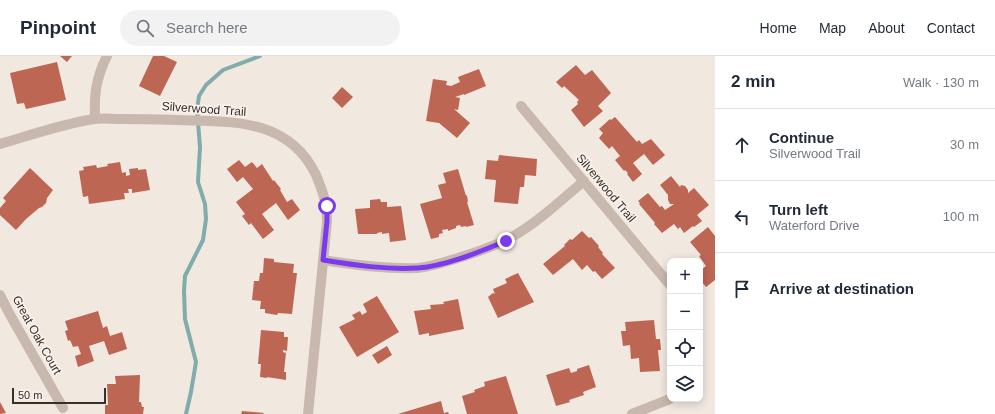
<!DOCTYPE html>
<html lang="en">
<head>
<meta charset="utf-8">
<style>
	body { margin:0; font-family:Arial,sans-serif; background:#f2f2f3; color:#1f2937 }
	.controls { position:absolute; right:12px; bottom:12px; display:grid; overflow:hidden; border-radius:8px; box-shadow:0 2px 10px #0003 }
	.controls button { width:36px; height:36px; display:grid; place-items:center; padding:0; border:0; border-bottom:1px solid #e0e1e3; background:#fff; color:#1f2937; font:20px sans-serif }
	.scale { position:absolute; left:12px; bottom:10px; width:94px; box-sizing:border-box; padding-left:4px; border:2px solid #382e2b; border-top:0; font-size:11px; line-height:14px; white-space:nowrap; color:#382e2b; -webkit-text-stroke:3px #f9f2ec; paint-order:stroke }
	.stop { position:absolute; width:12px; height:12px; margin:-9px; border:3px solid #7c3aed; border-radius:50%; background:#fff }
	.stop.end { background:#7c3aed; border-color:#fff; box-shadow:0 1px 4px #0008 }
	.list { margin:0; padding:0; list-style:none }
	h2 { display:flex; justify-content:space-between; align-items:center; height:52px; margin:0; padding:0 16px; font-size:17px }
	h2 small { font-size:13px; font-weight:400; color:#747a83 }
	.list li { display:grid; grid-template-columns:26px 1fr auto; gap:12px; align-items:center; box-sizing:border-box; height:72px; padding:0 16px; border-top:1px solid #e0e1e3 }
	.list b { display:block; font-size:15px; white-space:nowrap }
	.list p { margin:0; font-size:13px; white-space:nowrap; color:#747a83 }
	.list em { font-size:13px; font-style:normal; color:#747a83 }
	.icon { flex:none; width:22px; height:22px; fill:none; stroke:currentColor; stroke-width:2; stroke-linecap:round; stroke-linejoin:round }
	.map { position:relative; flex:none; width:715px; height:358px; overflow:hidden }
	header { display:flex; align-items:center; gap:24px; box-sizing:border-box; height:56px; padding:0 20px; background:#fff; border-bottom:1px solid #e0e1e3 }
	header strong { font-size:19px }
	nav { display:flex; gap:22px; margin-inline-start:auto; font-size:14px }
	.search { width:280px; height:36px; background:#f2f2f3; display:flex; align-items:center; gap:10px; box-sizing:border-box; padding:0 14px; border-radius:22px; color:#747a83; font-size:15px }
	main { display:flex }
	aside { flex:1; background:#fff }
	.map>svg:first-child { display:block }
	.lines { fill:none; stroke-linecap:round; stroke-linejoin:round }
	.stream { stroke:#81acac; stroke-width:4 }
	.building { fill:#bd6653 }
	.street { stroke:#c9b8ad; stroke-width:10 }
	.route { stroke:#7c3aed; stroke-width:5 }
	.labels { text-anchor:middle; stroke-width:3.5; stroke-linejoin:round; paint-order:stroke }
	.street-label { font-size:12px; fill:#382e2b; stroke:#f9f2ec }
</style>
</head>
<body>
<header>
<strong>Pinpoint</strong>
<div class="search"><svg class="icon" aria-label="search" viewBox="0 0 24 24"><circle cx="10" cy="10" r="6"/><path d="M15 15l6 6"/></svg>Search here</div>
<nav><a>Home</a><a>Map</a><a>About</a><a>Contact</a></nav>
</header>
<main>
<div class="map">
<svg width="715" height="358" viewBox="0 0 715 358">
	<rect width="100%" height="100%" fill="#f1e8e0"/>
	<g class="lines">
		<path class="stream" d="M186,358L191,336L196,306L185,263L184,235L185,220L203,184L206,163L205,148L198,126L200,91L197,54L199,40L206,29L223,14L260,0"/>
	</g>
	<path class="building" d="M60,0H72L67,6Z
		M153,0H164L177,6L160,40L139,30Z
		M57,6L66,44L26,53L24,47L17,48L10,17Z
		M576,9L585,19L592,14L611,37L598,50L603,55L584,71L571,54L578,48L577,46L579,44L564,30L562,32L556,26Z
		M479,13L486,30L464,39V38L455,41L460,42L458,54L454,53L470,67L457,82L439,67L426,65L433,23L447,25L446,29L451,30L460,26L458,21Z
		M342,31L353,41L342,52L332,42Z
		M615,61L637,86L639,84L642,88L651,83L665,99L653,109L644,98L633,107L642,118L633,126L627,118L628,117L625,114L624,115L615,104L620,100L612,90L609,93L599,82L603,77L599,73L610,63L611,64Z
		M499,99L537,103L536,120L525,119L524,131H520L518,148L494,146L496,124L485,123L487,104L498,105Z
		M239,104L245,111L252,106L257,112L262,108L273,125L274,124L281,133L280,134L287,146L292,143L300,154L288,164L276,147L262,158L274,174L263,183L251,167L249,169L242,160L245,158L236,146L253,133L243,121L237,126L227,113Z
		M120,106L122,117L126,116V120L130,119L129,113L138,112V114L146,113L150,134L132,137V133H128L129,137H124L125,143L89,148L88,140L83,141L79,115L84,114L83,111L96,109L97,112L108,110L107,108Z
		M30,112L53,134L47,142L46,147L42,151L39,152L26,163L16,174L0,159V152L6,145L3,142Z
		M458,113L466,140L467,139L468,146H467L474,169L466,171V170L461,171L460,169L456,170V172L448,175V173L442,174L443,177L439,178V181L431,183L420,148L442,142L438,129L446,127L443,117Z
		M671,120L680,131L681,129L685,130L688,134V137L694,132L709,149L697,159L702,165L694,171L693,170L684,177L680,171L678,173L674,168L662,177L654,168L655,167L639,148L640,147L638,145L648,137L660,151L662,150L665,154L674,148H670L668,144V139L660,129Z
		M380,143L381,146H387V151L401,150L406,184L390,186L389,177L382,178V176L377,177V178H358L355,153L370,152V144Z
		M708,171L715,180V224L706,231L700,224V215L706,210L699,200L701,199L690,186Z
		M582,175L589,182L591,181L599,190L598,191L603,197L602,198L615,212L602,223L595,215L593,216L587,209L582,214L573,203L553,219L543,208L565,190L564,189L570,183L572,184Z
		M264,202L274,203V206L294,208L293,217H297L292,258L278,257L277,259L265,257V253H260L261,245L252,244L254,225H259L260,217H263Z
		M518,217L534,246L498,262L488,241L493,237L495,238L493,233L507,227L505,223Z
		M377,240L399,276L357,301L339,271L355,263L352,259L360,255L362,259L367,256L363,248Z
		M458,243L464,273L429,280V277L419,279L414,255L431,253L430,249L444,248L443,246Z
		M98,255L103,272L107,270L110,280L122,276L127,293L109,299L104,285L89,290L94,305L78,311L75,300L81,298L78,290L73,291L70,284L68,285L65,275L68,274L65,265Z
		M654,264L656,283H660L661,294H658L660,315L640,316L639,302L631,303L630,289L623,290L621,275H626L625,266Z
		M261,274L284,276V281H288L287,295L283,294V296L286,297L284,316H286V324L267,321V322L260,321L261,308H258Z
		M387,290L392,299L378,308L372,299Z
		M589,309L596,331L583,336L584,339L569,344L570,346L556,350L546,319L569,312L571,317L577,315V313Z
		M140,319L139,346H141L142,351H144L143,358H105V349H108L107,328H116L115,320Z
		M506,320L518,358H467L462,340L475,336L474,334L485,330L484,326Z
		M441,345L444,357L448,356L449,358H398Z
		M0,346L6,357L0,358Z
		M242,355L264,357L263,358H241Z"/>
	<g class="lines">
		<path class="street" d="M521,50L670,229
			M95,63C94,38 96,22 107,0
			M0,88C31,79 62,68 94,63C102,62 112,63 121,63C139,63 157,63 176,64C230,66 288,61 316,119C323,136 327,147 327,165L308,358
			M323,204C354,209 385,213 417,212C431,211 445,206 458,202C474,197 489,192 504,185C532,172 560,145 584,125
			M0,239L9,257L63,352
			M632,358L670,343"/>
	</g>
	<g class="lines">
		<path class="route" d="M327,150V165L323,204C354,209 386,214 418,212C446,210 479,196 506,185"/>
	</g>
	<g class="labels">
		<g class="street-label">
			<text transform="translate(204 53) rotate(4)" y="4">Silverwood Trail</text>
			<text transform="translate(606 132) rotate(50)" y="4">Silverwood Trail</text>
			<text transform="translate(37 279) rotate(61)" y="4">Great Oak Court</text>
		</g>
	</g>
</svg>
<div class="controls">
<button>+</button>
<button>−</button>
<button><svg class="icon" aria-label="locate" viewBox="0 0 24 24"><circle cx="12" cy="12" r="6"/><path d="M12 2v4M12 18v4M2 12h4M18 12h4"/></svg></button>
<button><svg class="icon" aria-label="layers" viewBox="0 0 24 24"><path d="M12 4l9 5-9 5-9-5zM3 14l9 5 9-5"/></svg></button>
</div>
<div class="scale">50 m</div>
<div class="stop" style="left:327px;top:150px"></div>
<div class="stop end" style="left:506px;top:185px"></div>
</div>
<aside>
<h2>2 min<small>Walk · 130 m</small></h2>
<ul class="list">
<li><svg class="icon" aria-label="ahead" viewBox="0 0 24 24"><path d="M12 20V5M6 11l6-6 6 6"/></svg><div><b>Continue</b><p>Silverwood Trail</p></div><em>30 m</em></li>
<li><svg class="icon" aria-label="left" viewBox="0 0 24 24"><path d="M17 20v-9H6M10 6l-5 5 5 5"/></svg><div><b>Turn left</b><p>Waterford Drive</p></div><em>100 m</em></li>
<li><svg class="icon" aria-label="arrive" viewBox="0 0 24 24"><path d="M6 21V4h12l-3 4 3 4H6"/></svg><div><b>Arrive at destination</b></div></li>
</ul>
</aside>
</main>
</body>
</html>
